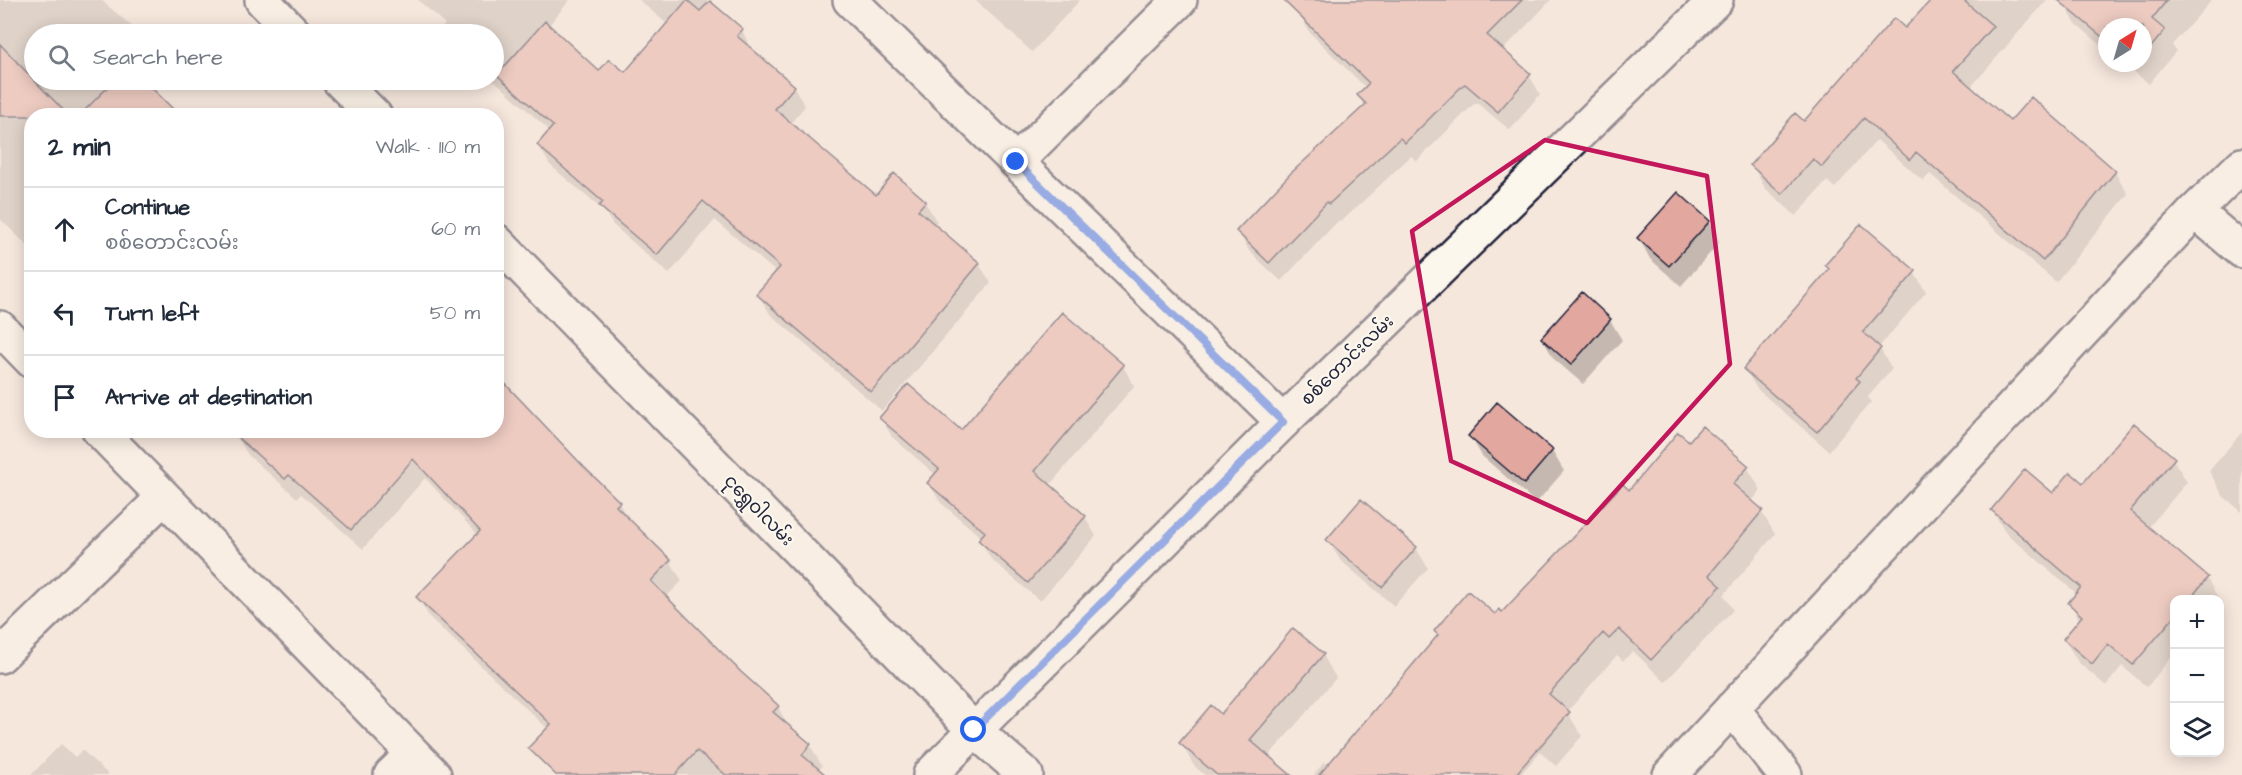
<!DOCTYPE html>
<html lang="en">
<head>
<meta charset="utf-8">
<style>
	body { margin:0; font-family:"Architects Daughter","Noto Sans Myanmar",sans-serif; background:#f6f6f7; color:#1f2937 }
	.controls { position:absolute; right:18px; bottom:18px; display:grid; overflow:hidden; border-radius:12px; box-shadow:0 3px 15px #0003 }
	.controls button { width:54px; height:54px; display:grid; place-items:center; padding:0; border:0; border-bottom:2px solid #e0e1e3; background:#fff; color:#1f2937; font:30px sans-serif }
	.compass { position:absolute; left:2098px; top:18px; width:54px; height:54px; border-radius:50%; background:#fff; box-shadow:0 3px 15px #0003; rotate:37deg }
	.stop { position:absolute; width:18px; height:18px; margin:-14px; border:4px solid #2563eb; border-radius:50%; background:#fff }
	.stop.end { background:#2563eb; border-color:#fff; box-shadow:0 2px 6px #0008 }
	.list { margin:0; padding:0; list-style:none }
	h2 { display:flex; justify-content:space-between; align-items:center; height:78px; margin:0; padding:0 24px; font-size:26px }
	h2 small { font-size:20px; font-weight:400; color:#747a83 }
	.list li { display:grid; grid-template-columns:39px 1fr auto; gap:18px; align-items:center; box-sizing:border-box; height:84px; padding:0 24px; border-top:2px solid #e0e1e3 }
	.list b { display:block; font-size:22px; white-space:nowrap }
	.list p { margin:0; font-size:20px; white-space:nowrap; color:#747a83 }
	.list em { font-size:20px; font-style:normal; color:#747a83 }
	.icon { flex:none; width:33px; height:33px; fill:none; stroke:currentColor; stroke-width:2; stroke-linecap:round; stroke-linejoin:round }
	.map { position:relative; flex:none; width:2242px; height:775px; overflow:hidden }
	.search { position:absolute; background:#fff; box-shadow:0 3px 15px #0003; left:24px; top:24px; width:480px; height:66px; display:flex; align-items:center; gap:15px; box-sizing:border-box; padding:0 21px; border-radius:33px; color:#747a83; font-size:22px }
	.panel { position:absolute; background:#fff; box-shadow:0 3px 15px #0003; left:24px; top:108px; width:480px; height:330px; border-radius:24px }
	.map>svg:first-child { display:block }
	.shadow { fill:#0003 }
	.building { fill:#e2a8a0; stroke:#22223b; stroke-width:1.5 }
	.lines { fill:none; stroke-linecap:round; stroke-linejoin:round }
	.minor-casing { stroke:#22223b; stroke-width:38 }
	.tertiary-casing { stroke:#22223b; stroke-width:38 }
	.minor { stroke:#fbf7ec; stroke-width:33 }
	.tertiary { stroke:#fbf7ec; stroke-width:33 }
	.route { stroke:#2563eb; stroke-width:8 }
	.marked { fill:none; stroke:#c2185b; stroke-width:4.5; stroke-linejoin:round }
	.labels { text-anchor:middle; stroke-width:4.5; stroke-linejoin:round; paint-order:stroke }
	.street-label { font-size:18px; fill:#22223b; stroke:#fbf7ec }
</style>
</head>
<body>
<div class="map">
<svg width="2242" height="775" viewBox="0 0 2242 775">
	<rect width="100%" height="100%" fill="#f6e7dd"/>
	<filter id="ink" filterUnits="userSpaceOnUse"><feTurbulence type="fractalNoise" baseFrequency=".0167" numOctaves="2"/><feDisplacementMap in="SourceGraphic" scale="12" xChannelSelector="R" yChannelSelector="G"/><feConvolveMatrix kernelMatrix="1 2 1 2 8 2 1 2 1" color-interpolation-filters="sRGB"/></filter>
	<g filter="url(#ink)">
		<path class="shadow" d="M0,0H101L141,34H34V80H142L178,116H32V250L0,219Z
			M418,0H570L548,26L600,73L625,74L668,25L639,0H706L742,30L752,51L794,87L805,106L790,124L876,197L894,175L925,202L937,222L934,225L979,264L991,283L882,411L770,314L758,294L777,273L715,220L669,274L613,225L605,212L550,165L538,145L550,131L495,81L494,82L491,80H494V34H445L442,28L445,24Z
			M975,0H1080L1032,52Z
			M1313,0H1551L1502,51L1529,75L1540,94L1510,130L1477,103L1473,105L1417,161L1411,156L1341,222L1339,220L1281,281L1249,251L1238,231L1365,107L1359,95L1366,88L1310,33L1299,14Z
			M1933,0H2047L1970,88L2010,123L2115,172L2128,194L2056,282L1930,174L1923,181L1877,140L1835,188L1827,181L1796,216L1765,188L1752,165L1804,123L1905,30Z
			M2066,0H2212L2172,45L2176,51L2149,84L2123,63H2143V27H2107V50L2075,23L2064,3Z
			M1709,222L1720,242L1681,286L1650,259L1639,238Z
			M1827,265L1914,272L1926,292L1879,347L1892,369L1868,397L1871,402L1829,451L1757,389L1745,369L1830,270Z
			M1062,315L1123,366L1134,386L1049,486L1085,517L1096,536L1040,601L991,559L980,540L982,538L940,502L929,483L936,475L892,437L881,418L962,432Z
			M1610,320L1622,340L1583,384L1554,359L1542,338Z
			M1497,404L1552,451L1564,471L1536,503L1482,456L1470,436Z
			M2242,432V512L2223,496L2209,471Z
			M236,435L583,468L619,503L630,523L670,561L682,581L665,598L740,673L778,707L789,728L810,745L822,766L817,772L819,775H570L548,729L429,617L418,597L478,535L425,478L363,549L301,494L297,498L248,455Z
			M1689,443L1747,467L1761,490L1751,502L1761,511L1775,534L1724,595L1733,610L1665,682L1633,651L1623,661L1617,655L1567,712L1582,736L1556,766L1540,752L1520,775H1314L1324,762L1329,766L1438,636L1436,631L1502,614L1629,492Z
			M2173,459L2187,482L2148,528L2207,578L2219,600H2174V654L2147,687L2122,666L2106,686L2078,662L2064,639L2080,621L2070,603L2077,594L2006,533L1992,510L2053,495Z
			M1328,540L1416,548L1428,568L1394,606L1340,560Z
			M1294,630L1323,655L1336,678L1268,757L1288,775H1205L1194,766L1181,743L1221,716Z
			M61,744L75,757L82,750L109,775H31Z"/>
		<path class="building" d="M687,0L700,11L710,1L743,29L737,36L795,86L775,109L876,195L894,173L926,201L918,210L980,263L871,392L756,294L780,267L703,201L657,255L599,206L603,202L537,145L553,126L497,75L545,21L599,71L609,59L625,72Z
			M1283,0H1522L1487,35L1531,74L1498,112L1465,84L1462,86L1405,143L1400,138L1329,204L1327,202L1269,263L1236,231L1290,174L1366,104L1357,95L1369,83Z
			M1931,0H1963L1993,26L1953,71L2010,121L2031,97L2116,171L2043,261L1916,152L1910,160L1864,118L1822,167L1813,159L1782,194L1750,165L1795,113L1804,121L1894,18L1905,28Z
			M2058,0H2167L2152,19L2165,30L2143,57V27H2107V41Z
			M0,44L34,80L69,116H0Z
			M115,80H144L180,116H79Z
			M1678,192L1710,221L1669,266L1637,238Z
			M1861,224L1916,271L1863,332L1881,348L1856,378L1860,381L1817,432L1743,369L1829,269L1825,265Z
			M1582,292L1611,319L1571,365L1541,338Z
			M1062,312L1124,365L1035,471L1086,516L1028,583L978,540L985,532L927,483L939,469L879,418L908,384L961,430Z
			M496,374L584,467L620,502L616,506L671,560L651,581L741,672L779,706L773,712L811,744L802,755L826,775H726L697,751L675,775H556L528,748L551,724L416,597L480,531L413,459L351,530L289,475L285,479L229,430H496Z
			M1497,402L1553,450L1524,484L1468,436Z
			M2134,423L2175,458L2130,511L2208,577L2189,600H2175V616L2133,665L2108,644L2092,664L2063,639L2082,616L2068,603L2081,587L1991,510L2025,469L2053,493L2070,472L2083,483Z
			M1702,426L1749,466L1733,484L1763,510L1709,575L1721,586L1651,660L1619,629L1609,639L1603,633L1549,694L1570,712L1515,775H1319L1438,635L1434,631L1468,591L1495,614L1499,609L1502,612L1623,484L1629,490L1678,432L1689,441Z
			M1361,499L1417,547L1382,587L1326,540Z
			M1293,628L1324,654L1250,740L1291,775H1217L1179,743L1211,705L1221,714Z"/>
		<g class="lines">
			<defs>
				<path id="minor" d="M850,0L1283,422
					M1016,162L1180,0
					M2195,211L2242,251
					M0,328L32,361
					M99,430L434,775
					M0,656L164,497
					M1732,708L1785,775
					M391,775L413,754
					M1670,775L2195,211L2242,165"/>
				<path id="tertiary" d="M262,0L295,34
					M339,80L375,116
					M496,241L974,730L1026,775
					M930,775L1283,422L1716,0"/>
			</defs>
			<use href="#minor" class="minor-casing"/>
			<use href="#tertiary" class="tertiary-casing"/>
			<use href="#minor" class="minor"/>
			<use href="#tertiary" class="tertiary"/>
		</g>
	</g>
	<g class="lines" filter="url(#ink)">
		<path class="route" d="M974,730L1283,422L1016,162"/>
	</g>
	<path d="M0 0H2242V775H0ZM1545,140L1707,176L1730,364L1587,523L1451,461L1412,231Z" fill="#f6e7dd" fill-opacity=".55" fill-rule="evenodd"/>
	<path class="marked" d="M1545,140L1707,176L1730,364L1587,523L1451,461L1412,231Z"/>
	<g class="labels">
		<g class="street-label">
			<text transform="translate(1347 360) rotate(-44)" y="6">စစ်တောင်းလမ်း</text>
			<text transform="translate(759 510) rotate(46)" y="6">ငုရွှေဝါလမ်း</text>
		</g>
	</g>
</svg>
<div class="controls">
<button>+</button>
<button>−</button>
<button><svg class="icon" aria-label="layers" viewBox="0 0 24 24"><path d="M12 4l9 5-9 5-9-5zM3 14l9 5 9-5"/></svg></button>
</div>
<svg class="compass" viewBox="-18 -18 36 36"><path d="M0-13l5 13h-10z" fill="#e53935"/><path d="M0 13l5-13h-10z" fill="#747a83"/></svg>
<div class="stop" style="left:974px;top:730px"></div>
<div class="stop end" style="left:1016px;top:162px"></div>
<div class="search"><svg class="icon" aria-label="search" viewBox="0 0 24 24"><circle cx="10" cy="10" r="6"/><path d="M15 15l6 6"/></svg>Search here</div>
<section class="panel">
<h2>2 min<small>Walk · 110 m</small></h2>
<ul class="list">
<li><svg class="icon" aria-label="ahead" viewBox="0 0 24 24"><path d="M12 20V5M6 11l6-6 6 6"/></svg><div><b>Continue</b><p>စစ်တောင်းလမ်း</p></div><em>60 m</em></li>
<li><svg class="icon" aria-label="left" viewBox="0 0 24 24"><path d="M17 20v-9H6M10 6l-5 5 5 5"/></svg><div><b>Turn left</b></div><em>50 m</em></li>
<li><svg class="icon" aria-label="arrive" viewBox="0 0 24 24"><path d="M6 21V4h12l-3 4 3 4H6"/></svg><div><b>Arrive at destination</b></div></li>
</ul>
</section>
</div>
</body>
</html>
